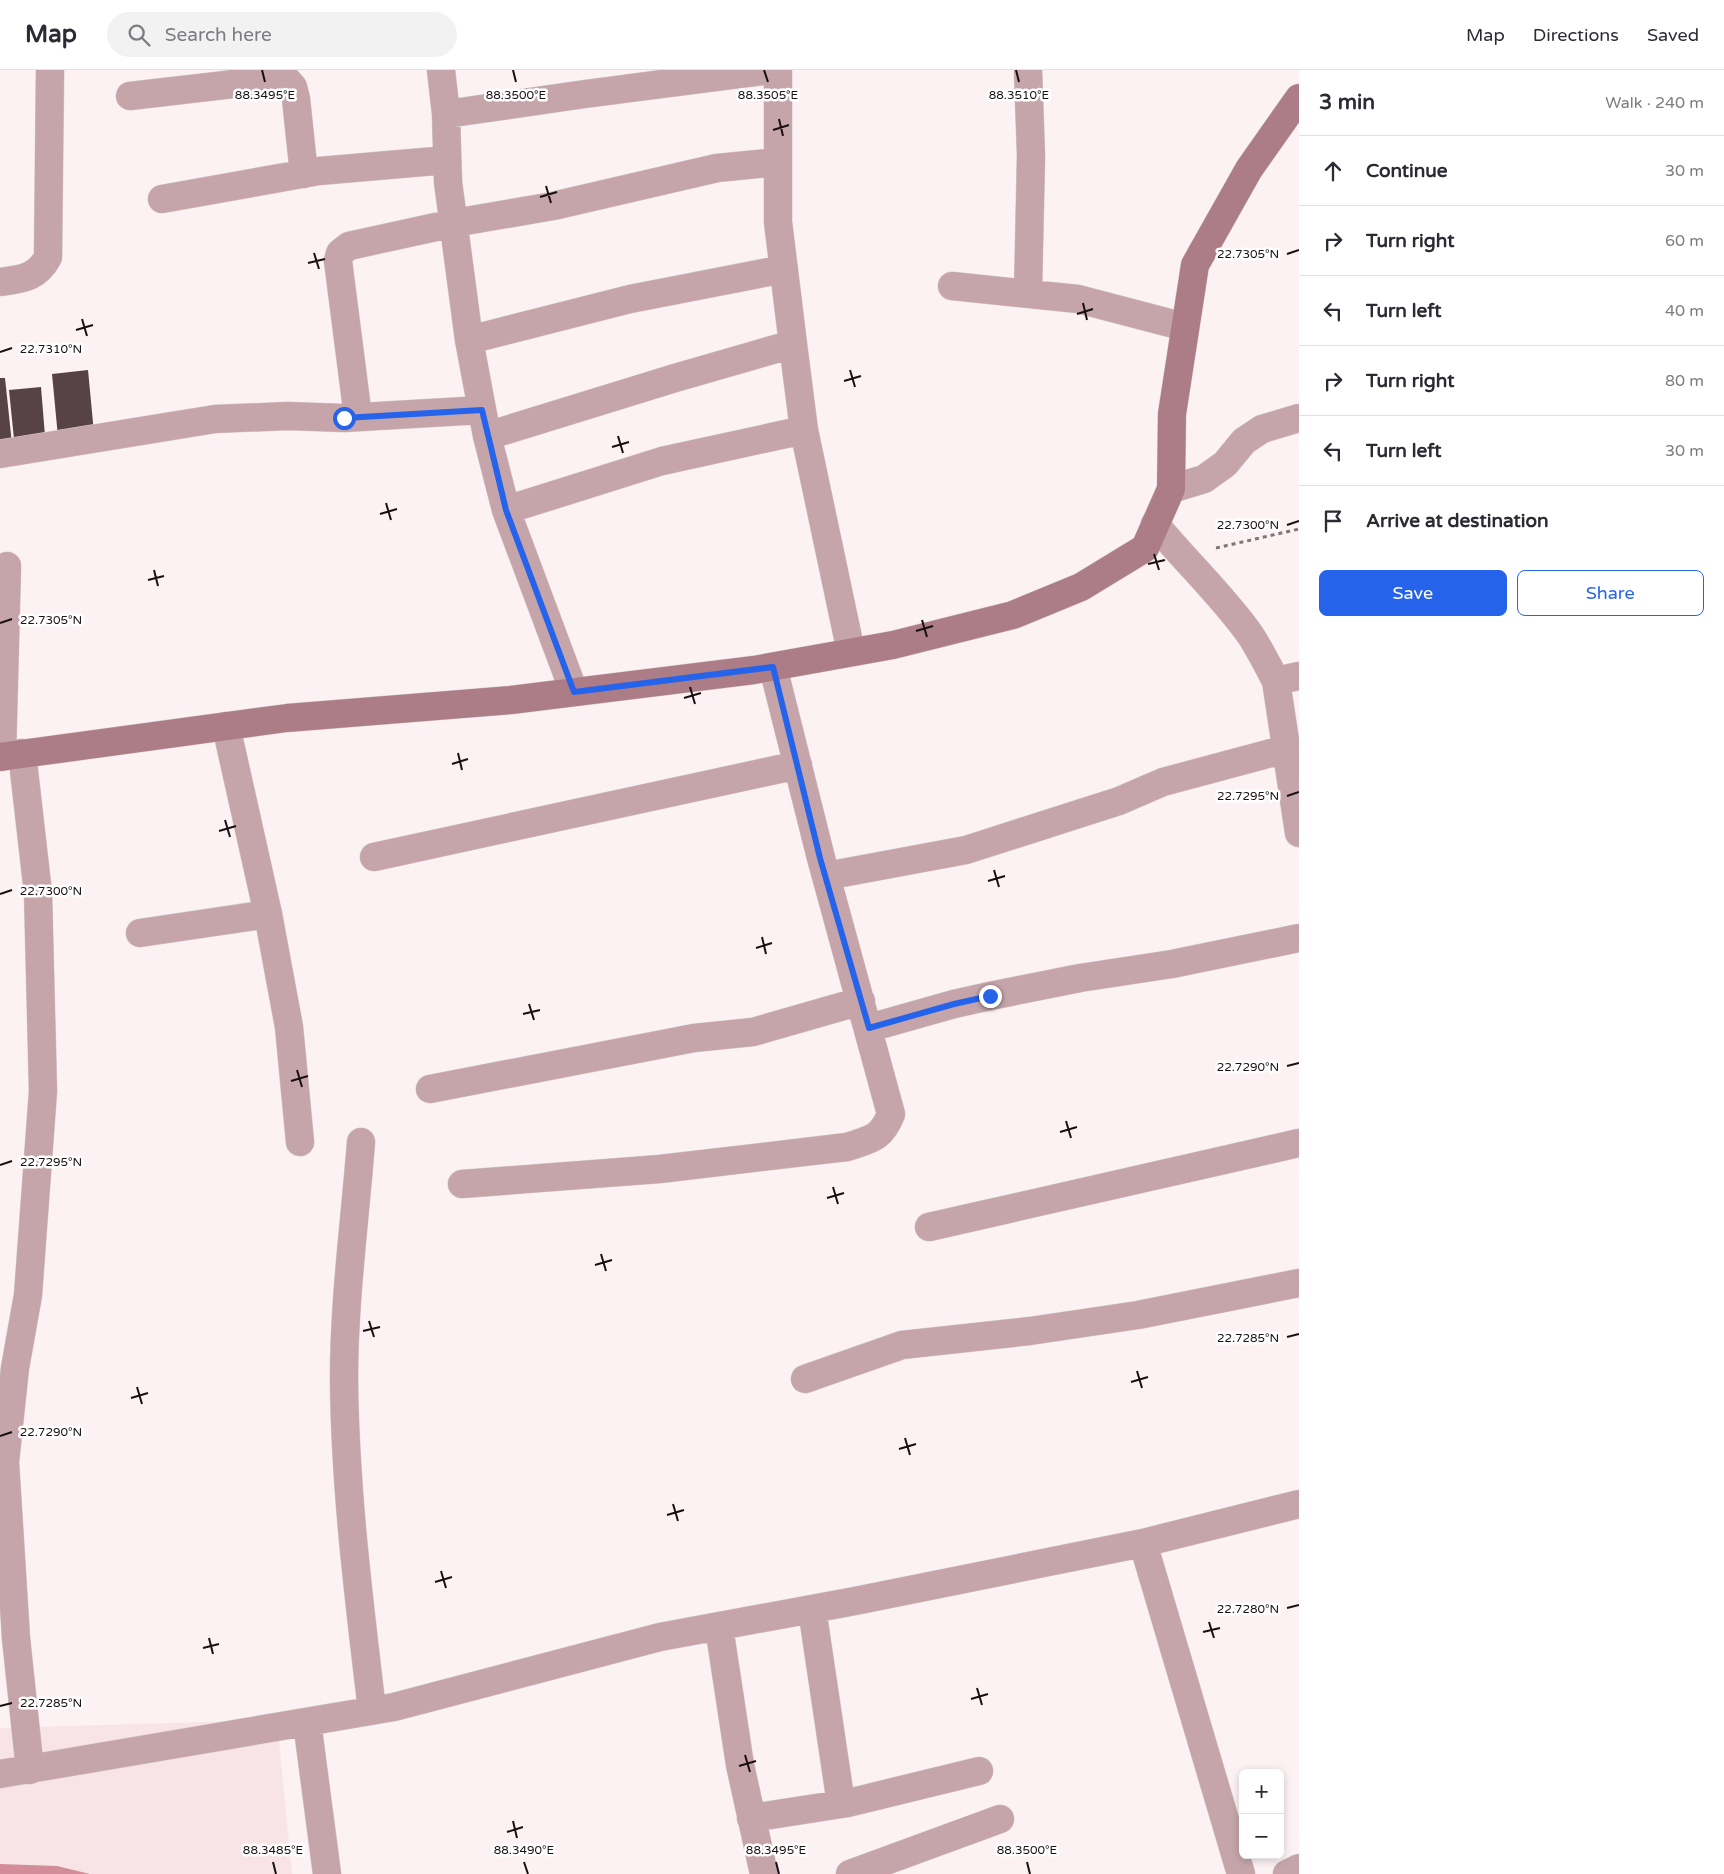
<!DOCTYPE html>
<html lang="en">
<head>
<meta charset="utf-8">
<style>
	body { margin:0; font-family:"Varela Round",sans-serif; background:#f2f2f3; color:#2b2b33 }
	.controls { position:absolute; right:15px; bottom:15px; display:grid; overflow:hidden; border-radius:8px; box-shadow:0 2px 8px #0003 }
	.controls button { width:45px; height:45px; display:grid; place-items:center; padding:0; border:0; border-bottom:1px solid #e1e1e2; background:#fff; color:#2b2b33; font:25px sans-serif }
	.stop { position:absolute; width:15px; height:15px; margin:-11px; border:4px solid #2563eb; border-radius:50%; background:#fff }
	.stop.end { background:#2563eb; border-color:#fff; box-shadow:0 1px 5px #0008 }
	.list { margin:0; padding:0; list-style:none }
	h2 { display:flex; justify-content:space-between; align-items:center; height:65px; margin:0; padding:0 20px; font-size:21px }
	h2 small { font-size:16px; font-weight:400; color:#7c7c81 }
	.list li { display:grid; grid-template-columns:32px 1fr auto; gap:15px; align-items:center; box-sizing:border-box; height:70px; padding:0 20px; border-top:1px solid #e1e1e2 }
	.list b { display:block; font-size:19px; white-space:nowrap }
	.list em { font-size:16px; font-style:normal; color:#7c7c81 }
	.actions { display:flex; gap:10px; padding:15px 20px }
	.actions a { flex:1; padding:11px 0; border:1px solid #2563eb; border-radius:8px; text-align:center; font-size:18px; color:#2563eb }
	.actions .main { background:#2563eb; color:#fff }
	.icon { flex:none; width:28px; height:28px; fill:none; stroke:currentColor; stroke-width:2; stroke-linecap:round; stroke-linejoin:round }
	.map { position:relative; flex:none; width:1299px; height:1804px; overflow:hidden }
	header { display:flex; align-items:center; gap:30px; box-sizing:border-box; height:70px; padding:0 25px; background:#fff; border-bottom:1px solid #e1e1e2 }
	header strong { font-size:24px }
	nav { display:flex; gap:28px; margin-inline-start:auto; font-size:18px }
	.search { width:350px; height:45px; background:#f2f2f3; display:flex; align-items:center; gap:12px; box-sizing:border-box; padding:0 18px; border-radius:28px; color:#7c7c81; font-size:19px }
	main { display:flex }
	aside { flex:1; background:#fff }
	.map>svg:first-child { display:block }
	.built { fill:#f8e4e7 }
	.water { fill:#d38d9a }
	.building { fill:#574346 }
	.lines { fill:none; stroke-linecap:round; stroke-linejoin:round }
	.street-casing { stroke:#d8cecf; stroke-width:29 }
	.secondary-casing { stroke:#d8cecf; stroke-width:29 }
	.path { stroke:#7f7678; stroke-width:3; stroke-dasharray:4 4; stroke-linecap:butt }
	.street { stroke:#c5a5aa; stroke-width:28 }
	.secondary { stroke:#ac7d86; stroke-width:28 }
	.route { stroke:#2563eb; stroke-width:6 }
	.ticks { fill:none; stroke:#181012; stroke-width:2 }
	.ticks-label { font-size:12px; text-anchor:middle; fill:#181012; stroke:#fff; stroke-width:5; stroke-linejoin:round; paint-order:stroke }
</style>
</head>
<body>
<header>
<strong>Map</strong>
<div class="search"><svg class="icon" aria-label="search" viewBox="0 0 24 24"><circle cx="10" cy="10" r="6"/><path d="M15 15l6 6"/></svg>Search here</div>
<nav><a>Map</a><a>Directions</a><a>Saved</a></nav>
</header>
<main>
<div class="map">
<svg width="1299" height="1804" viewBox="0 0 1299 1804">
	<rect width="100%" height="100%" fill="#fcf2f3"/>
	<path class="built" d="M277,1650L292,1804H0V1658Z"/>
	<path class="water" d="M0,1794L57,1796L90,1804H0Z"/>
	<path class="building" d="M88,300L94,363L58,367L52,304Z
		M0,308H5L12,374L0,376Z
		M41,317L45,366L14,369L9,320Z"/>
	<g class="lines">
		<defs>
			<path id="street" d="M441,0L446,44L448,112L469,270L487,366L506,440L574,622
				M778,0V152L793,274L804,360L851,582
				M130,26L285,8L293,17L296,29L304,104
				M446,44L585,24L770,0
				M162,129L319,101L447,90
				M0,212C22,209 37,208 48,187L50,0
				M952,216L1078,229L1185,257
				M1028,222L1031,86L1028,0
				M469,270L630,229L784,199
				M358,347L338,191L340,183L349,176L454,153L553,136L717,98L778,92
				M487,366L675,308L793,274
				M0,384L215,349L288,346L344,348L482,340
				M1171,419L1204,409L1225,394L1244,371L1262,359L1299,348
				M506,440L662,391L804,360
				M1155,454C1186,492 1223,526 1251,566C1260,580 1268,596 1276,611L1299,606
				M1276,611L1299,763
				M226,656L268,844L289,957L300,1072
				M22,683L38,823L43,1021L28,1225L15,1298L5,1392L16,1568L30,1700
				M2,687L7,496
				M374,787L798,695
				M826,806L966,780L1119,731L1163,712L1286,679
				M140,863L268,844
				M869,958L954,934L990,926L1080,908L1172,894L1299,868
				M430,1019L694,968L753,962L861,931
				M361,1072C355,1150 344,1230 344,1309C345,1420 359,1530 372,1640
				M462,1114L660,1099L847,1077C871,1069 881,1069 891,1044L821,788L773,597
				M929,1157L1299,1073
				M805,1309L902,1275L1030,1261L1138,1245L1299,1213
				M1143,1473L1241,1804
				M812,1539L841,1734
				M719,1557L740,1695L764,1804
				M307,1652L327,1804
				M0,1704L394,1637L660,1567L855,1531L1143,1473L1299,1434
				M751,1748L848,1733L979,1701
				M850,1804L1000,1749
				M1287,1804L1299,1798"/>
			<path id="secondary" d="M0,687L287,648L511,630L754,600L893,575L1013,545L1081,517L1145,478L1171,419L1172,344L1195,195L1249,99L1299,28"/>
		</defs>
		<use href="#street" class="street-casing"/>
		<use href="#secondary" class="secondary-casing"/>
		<path class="path" d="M1216,478L1299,459"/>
		<use href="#street" class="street"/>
		<use href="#secondary" class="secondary"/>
	</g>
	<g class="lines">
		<path class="route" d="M344,348L482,340L506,440L574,622L773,597L820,788L869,958L954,934L990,926"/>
	</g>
	<path class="ticks" d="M262,0L265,12M513,0L516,12M764,0L768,12M1016,0L1019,12M779,49L783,66M773,60L789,55M546,116L551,133M540,127L557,122M314,183L319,199M1287,184L1299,180M308,193L325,189M1083,233L1087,250M1077,244L1093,239M82,249L87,266M76,260L93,255M0,282L12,278M850,300L855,317M844,311L861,306M618,366L623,383M612,377L629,372M386,433L391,450M380,444L397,439M1287,455L1299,451M1154,484L1159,500M1148,494L1165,490M154,500L158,516M148,510L164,506M922,550L927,567M0,553L12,549M916,561L933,556M690,617L695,634M684,628L701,623M458,683L462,700M452,694L468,689M1287,726L1299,722M225,750L230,767M219,761L236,756M994,800L999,817M988,811L1005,806M0,824L12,820M762,867L766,884M756,878L772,873M529,934L534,950M523,944L540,940M1287,996L1299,993M297,1000L302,1017M291,1011L308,1006M1066,1051L1071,1068M1060,1062L1077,1057M0,1095L12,1091M833,1117L838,1134M827,1128L844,1123M601,1184L606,1201M595,1195L612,1190M369,1251L374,1267M363,1261L380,1257M1287,1267L1299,1264M1137,1301L1142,1318M1131,1312L1148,1307M137,1317L142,1334M131,1328L148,1323M0,1366L12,1362M905,1368L910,1385M899,1379L916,1374M673,1434L678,1451M667,1445L684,1440M441,1501L446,1518M435,1512L452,1507M1287,1538L1299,1535M1209,1552L1214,1568M1203,1562L1220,1558M209,1568L213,1584M203,1578L219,1574M977,1618L982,1635M971,1629L988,1624M0,1636L12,1633M745,1685L750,1702M739,1696L756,1691M513,1751L517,1768M507,1762L523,1757M273,1792L276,1804M524,1792L528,1804M776,1792L779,1804M1027,1792L1030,1804"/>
	<g class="ticks-label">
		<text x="265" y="29">88.3495°E</text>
		<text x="516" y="29">88.3500°E</text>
		<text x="768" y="29">88.3505°E</text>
		<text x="1019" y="29">88.3510°E</text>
		<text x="1248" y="188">22.7305°N</text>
		<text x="51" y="283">22.7310°N</text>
		<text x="1248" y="459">22.7300°N</text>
		<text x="51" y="554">22.7305°N</text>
		<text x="1248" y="730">22.7295°N</text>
		<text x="51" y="825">22.7300°N</text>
		<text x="1248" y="1001">22.7290°N</text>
		<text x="51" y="1096">22.7295°N</text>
		<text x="1248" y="1272">22.7285°N</text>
		<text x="51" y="1366">22.7290°N</text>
		<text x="1248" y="1543">22.7280°N</text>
		<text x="51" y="1637">22.7285°N</text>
		<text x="273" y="1784">88.3485°E</text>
		<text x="524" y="1784">88.3490°E</text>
		<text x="776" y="1784">88.3495°E</text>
		<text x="1027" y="1784">88.3500°E</text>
	</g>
</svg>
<div class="controls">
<button>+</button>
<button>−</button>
</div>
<div class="stop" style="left:344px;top:348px"></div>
<div class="stop end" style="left:990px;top:926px"></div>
</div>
<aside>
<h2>3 min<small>Walk · 240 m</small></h2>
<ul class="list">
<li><svg class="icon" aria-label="ahead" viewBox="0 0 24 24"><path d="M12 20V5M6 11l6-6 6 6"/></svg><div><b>Continue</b></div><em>30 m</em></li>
<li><svg class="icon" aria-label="right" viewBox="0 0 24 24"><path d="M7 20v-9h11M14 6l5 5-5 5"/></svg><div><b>Turn right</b></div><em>60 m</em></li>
<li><svg class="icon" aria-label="left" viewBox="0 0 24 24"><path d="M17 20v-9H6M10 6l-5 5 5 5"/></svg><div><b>Turn left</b></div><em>40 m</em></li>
<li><svg class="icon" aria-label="right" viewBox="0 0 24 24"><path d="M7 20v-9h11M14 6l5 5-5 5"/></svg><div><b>Turn right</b></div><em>80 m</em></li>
<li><svg class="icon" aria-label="left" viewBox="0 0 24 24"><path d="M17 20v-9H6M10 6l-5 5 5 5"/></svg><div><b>Turn left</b></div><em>30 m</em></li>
<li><svg class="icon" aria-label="arrive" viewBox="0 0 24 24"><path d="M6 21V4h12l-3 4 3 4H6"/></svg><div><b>Arrive at destination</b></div></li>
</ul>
<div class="actions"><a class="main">Save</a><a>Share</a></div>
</aside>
</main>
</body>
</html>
